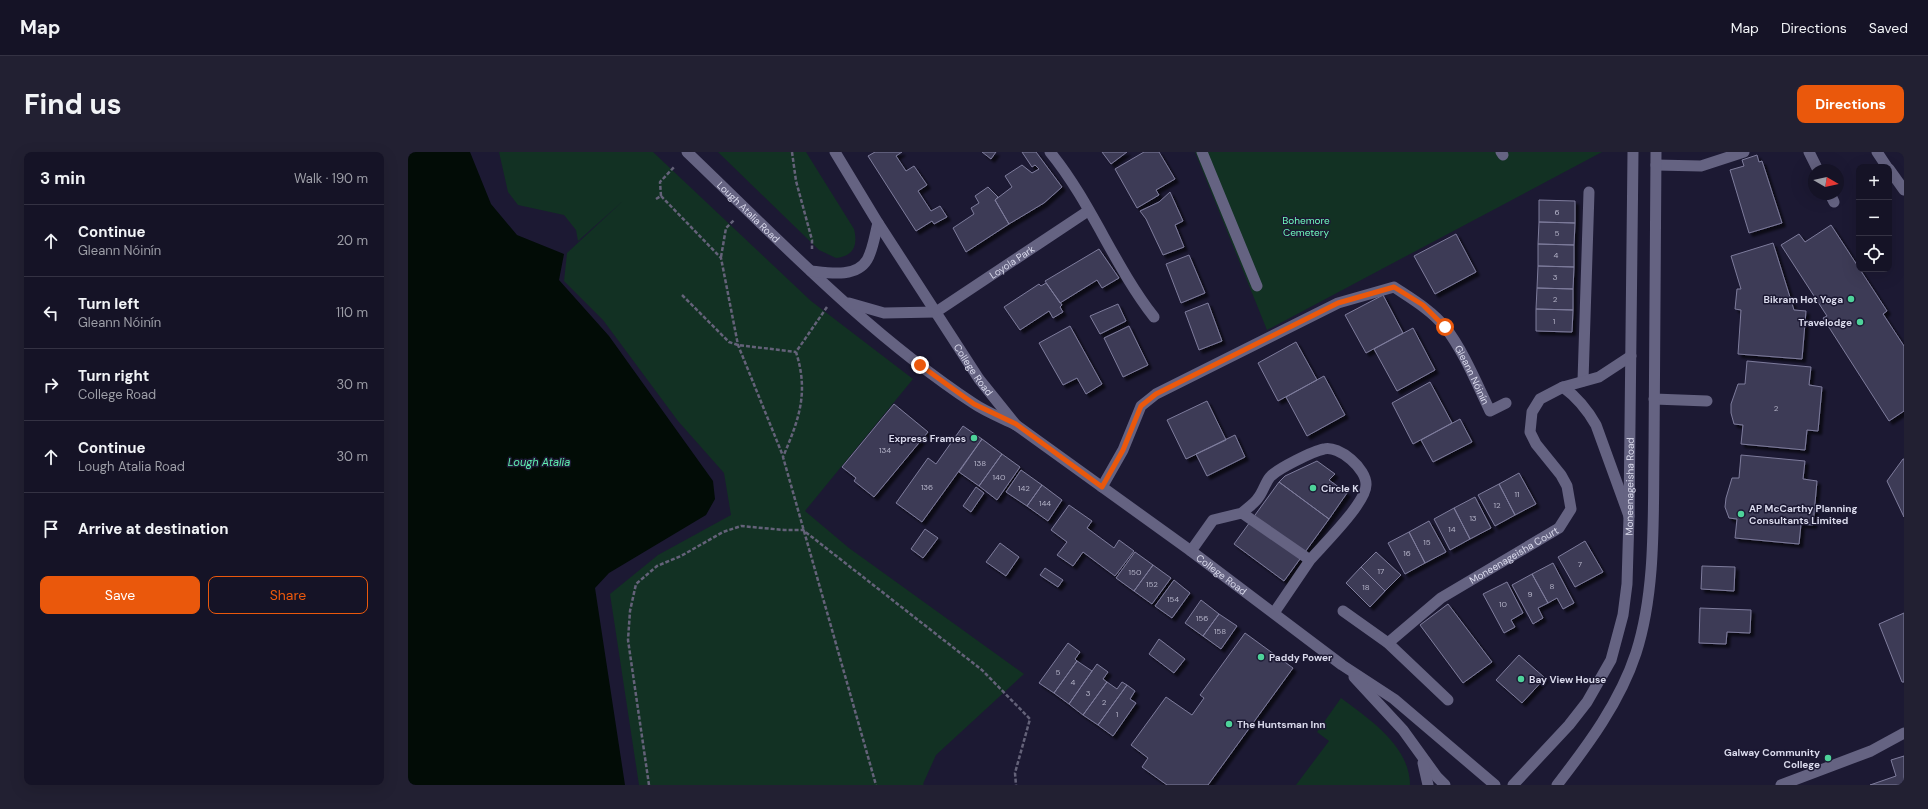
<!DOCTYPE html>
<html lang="en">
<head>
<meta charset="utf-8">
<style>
	body { margin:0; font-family:"DM Sans",sans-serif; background:#222032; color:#f1f3f6 }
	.controls { position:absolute; right:12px; top:12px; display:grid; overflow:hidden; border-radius:8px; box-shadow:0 4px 16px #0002 }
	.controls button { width:36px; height:36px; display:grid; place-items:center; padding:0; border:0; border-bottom:1px solid #343243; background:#151326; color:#f1f3f6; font:20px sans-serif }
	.compass { position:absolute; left:1400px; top:12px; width:36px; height:36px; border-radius:50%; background:#151326; box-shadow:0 4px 16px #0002; rotate:99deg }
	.stop { position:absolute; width:12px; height:12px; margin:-9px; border:3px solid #ea580c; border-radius:50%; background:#fff }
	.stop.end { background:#ea580c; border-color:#fff; box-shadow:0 1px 4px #0008 }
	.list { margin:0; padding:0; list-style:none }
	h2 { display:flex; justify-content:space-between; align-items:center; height:52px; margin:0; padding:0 16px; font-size:17px }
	h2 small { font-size:13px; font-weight:400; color:#9d9ea7 }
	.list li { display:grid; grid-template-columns:26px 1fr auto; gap:12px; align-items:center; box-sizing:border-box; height:72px; padding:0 16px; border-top:1px solid #343243 }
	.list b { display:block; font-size:15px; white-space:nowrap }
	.list p { margin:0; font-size:13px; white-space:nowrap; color:#9d9ea7 }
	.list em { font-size:13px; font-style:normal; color:#9d9ea7 }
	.actions { display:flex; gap:8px; padding:12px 16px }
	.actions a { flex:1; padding:9px 0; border:1px solid #ea580c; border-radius:8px; text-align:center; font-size:14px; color:#ea580c }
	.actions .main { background:#ea580c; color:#fff }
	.icon { flex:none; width:22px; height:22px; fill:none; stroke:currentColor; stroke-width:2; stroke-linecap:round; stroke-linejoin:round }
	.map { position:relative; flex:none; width:1496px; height:633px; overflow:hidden; border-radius:8px }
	header { display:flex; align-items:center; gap:24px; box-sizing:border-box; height:56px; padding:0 20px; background:#151326; border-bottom:1px solid #343243 }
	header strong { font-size:19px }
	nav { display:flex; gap:22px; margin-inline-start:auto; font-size:14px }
	.intro { display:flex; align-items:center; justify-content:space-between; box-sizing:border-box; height:96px; padding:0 24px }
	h1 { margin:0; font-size:28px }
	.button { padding:10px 18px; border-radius:8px; background:#ea580c; color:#fff; font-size:14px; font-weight:700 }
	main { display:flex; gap:24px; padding:0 24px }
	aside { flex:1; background:#151326; border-radius:8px; box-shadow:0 4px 16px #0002 }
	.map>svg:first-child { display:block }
	.green { fill:#123123 }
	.water { fill:#020c06 }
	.building { fill:#3d3b57; stroke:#7e7c9c; filter:url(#shadow) }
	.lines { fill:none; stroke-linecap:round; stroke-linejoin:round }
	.path { stroke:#646279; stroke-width:2.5; stroke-dasharray:4 2; stroke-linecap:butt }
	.service { stroke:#656382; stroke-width:11 }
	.minor { stroke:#656382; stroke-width:11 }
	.tertiary { stroke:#656382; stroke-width:11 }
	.secondary { stroke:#656382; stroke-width:11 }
	.route { stroke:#ea580c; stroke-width:5 }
	.poi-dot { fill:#4ed39a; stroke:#1c1933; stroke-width:1.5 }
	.labels { text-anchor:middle; stroke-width:3; stroke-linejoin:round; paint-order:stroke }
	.number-label { font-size:8px; fill:#b3b2c7 }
	.street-label { font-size:10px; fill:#dadaec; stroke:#1c1933 }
	.park-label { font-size:10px; fill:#70febe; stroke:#1c1933 }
	.poi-label { font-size:10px; font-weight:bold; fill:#dadaec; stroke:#1c1933; text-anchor:start }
	.water-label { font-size:11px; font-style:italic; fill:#60f0b0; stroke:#1c1933 }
</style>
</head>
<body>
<header>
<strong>Map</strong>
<nav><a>Map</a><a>Directions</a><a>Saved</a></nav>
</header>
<div class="intro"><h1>Find us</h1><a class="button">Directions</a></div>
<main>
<aside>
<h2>3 min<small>Walk · 190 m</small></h2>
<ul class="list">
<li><svg class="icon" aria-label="ahead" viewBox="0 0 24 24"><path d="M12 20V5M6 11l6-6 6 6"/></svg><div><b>Continue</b><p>Gleann Nóinín</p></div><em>20 m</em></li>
<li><svg class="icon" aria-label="left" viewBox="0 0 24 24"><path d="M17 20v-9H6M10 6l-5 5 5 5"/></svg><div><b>Turn left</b><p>Gleann Nóinín</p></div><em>110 m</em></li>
<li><svg class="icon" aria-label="right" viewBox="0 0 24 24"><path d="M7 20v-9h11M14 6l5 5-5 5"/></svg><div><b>Turn right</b><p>College Road</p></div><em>30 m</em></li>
<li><svg class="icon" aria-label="ahead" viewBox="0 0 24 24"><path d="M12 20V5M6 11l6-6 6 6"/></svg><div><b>Continue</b><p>Lough Atalia Road</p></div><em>30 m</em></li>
<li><svg class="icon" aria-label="arrive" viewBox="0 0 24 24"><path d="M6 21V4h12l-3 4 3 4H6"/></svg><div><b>Arrive at destination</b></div></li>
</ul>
<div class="actions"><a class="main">Save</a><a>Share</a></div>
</aside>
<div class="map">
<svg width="1496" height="633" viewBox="0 0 1496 633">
	<defs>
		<filter id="shadow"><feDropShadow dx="3.5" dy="3.5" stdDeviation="1" flood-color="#0009"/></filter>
	</defs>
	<rect width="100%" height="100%" fill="#1c1933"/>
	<path class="green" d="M91,0H245L403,149L505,227L397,359L441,396L616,522L528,603L515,632L516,633H231L202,442L250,403L323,363L316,321L270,269L195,168L156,129L159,101L216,48L170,89L168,78L156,63L110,53L100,40Z
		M310,0H398L446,77C450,93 446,104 428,106L411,98Z
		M787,0H1194L859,178Z
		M933,546C961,567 1002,594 1002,633H888L921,589L909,580Z"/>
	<path class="water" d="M0,0H62L83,52L109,83L156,102L151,128L201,184L305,329L307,347L298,363L201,421L187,436L217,633H0Z"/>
	<path class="building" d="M467,0H494L488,4L498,19L506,14L519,33L510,39L523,59L532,54L539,65L526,72L524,69L508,79L460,4Z
		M574,0H588L583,7Z
		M614,0H628L654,35L636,51L601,72L587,48L604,35L597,24L614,13L624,21L631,17L627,13L624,15Z
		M694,0H719L703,12Z
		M736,0H751L767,27L748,38L751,43L729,56L707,17Z
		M1349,3L1351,10L1354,9L1374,71L1341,81L1322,18L1336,14L1334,8Z
		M580,35L590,45L587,48L601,72L558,100L545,76L566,62L563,56L571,51L567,44Z
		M762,40L775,69L767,73L776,95L755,103L738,67L732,59L751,50Z
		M1131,48L1167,49V71L1131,70Z
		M1131,70L1167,71L1166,93L1130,92Z
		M1423,73L1479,159L1475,162L1496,194V259L1481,269L1415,166L1419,164L1373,93L1391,82L1397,90Z
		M1048,82L1068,120L1027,142L1006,104Z
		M1365,91L1386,158L1398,159L1394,207L1330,202L1333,158L1327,157L1329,137H1333L1323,104Z
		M1130,92L1166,93V115L1130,114Z
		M691,97L711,126L694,136L689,128L652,151L637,129Z
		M781,103L797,141L773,151L758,112Z
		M1130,114L1166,115L1165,137L1129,136Z
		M638,131L654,153L652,155L655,160L645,166L641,159L612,178L596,155L631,132L633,134Z
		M1129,136L1165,137V158L1128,157Z
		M975,143L995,181L958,201L937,163Z
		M800,151L814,189L791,198L777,160Z
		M710,152L718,169L692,182L682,164Z
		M1128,157L1165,158L1164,180L1128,179Z
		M662,174L694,232L678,242L669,226L655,233L631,191Z
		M721,174L740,213L715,225L696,186Z
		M1005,176L1027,218L989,239L966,197Z
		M888,190L909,228L870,249L850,211Z
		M1339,209L1403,215L1401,233L1414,235L1410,279L1399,278L1397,298L1333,292L1335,273L1326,272L1323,261V252L1330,232H1337Z
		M916,224L937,263L899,284L878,245Z
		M1022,230L1044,271L1005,292L984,251Z
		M799,249L818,288L778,307L759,268Z
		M486,252L520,280L466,345L446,329L448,326L434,315Z
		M1052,267L1064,290L1025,310L1013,288Z
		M555,274L574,287L514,370L488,351L520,306L528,312Z
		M827,283L837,305L799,324L788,302Z
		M574,287L594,302L571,334L551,320Z
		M594,302L612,315L589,348L571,334Z
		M1333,303L1397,309L1395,327L1409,329L1405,373L1393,372L1391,392L1327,386L1329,367L1321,366L1317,355L1318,346L1324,326H1331Z
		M1495,307H1496V365L1479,329Z
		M909,309L927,322L921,328L939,341L921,367L871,330L877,324Z
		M613,318L634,333L619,354L598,340Z
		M1111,321L1128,352L1107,363L1091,332Z
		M871,330L921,367L876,429L826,392Z
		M1091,332L1107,363L1087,374L1070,343Z
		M634,333L654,348L640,369L619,354Z
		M568,335L576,341L563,360L555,354Z
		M1067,345L1083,376L1062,387L1046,356Z
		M661,353L684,369L679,376L706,396L711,388L726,399L707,424L675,400L665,414L649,403L659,390L643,378Z
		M1046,356L1062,387L1042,398L1026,367Z
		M1021,369L1038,400L1017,411L1001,380Z
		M517,377L530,386L515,406L503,397Z
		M1001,380L1017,411L997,422L980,391Z
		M1177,389L1195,420L1167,435L1150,405Z
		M592,391L611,405L598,424L578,410Z
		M727,400L745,413L726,439L708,426Z
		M968,400L993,423L977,439L953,415Z
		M1145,411L1166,451L1155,457L1149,446L1140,451L1124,422Z
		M745,413L763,426L744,452L726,439Z
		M1294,414L1327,415L1326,439L1293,437Z
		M953,415L977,439L962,455L938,431Z
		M637,416L655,428L650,435L632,423Z
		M1124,422L1140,451L1130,456L1135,466L1125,472L1104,433Z
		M766,428L782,441L764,466L747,454Z
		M1099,430L1115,461L1103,468L1107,475L1096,481L1075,442Z
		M793,448L811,462L795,484L777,471Z
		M1040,452L1084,510L1055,531L1012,473Z
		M1292,456L1343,458L1342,481L1319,480L1318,492L1291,491Z
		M1496,461V530H1494L1471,472Z
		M811,462L829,474L813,497L795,484Z
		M837,481L885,516L800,633H759L734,615L740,606L723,593L758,545L784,563L796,546L792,543Z
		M751,487L777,507L766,521L741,502Z
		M660,491L672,500L667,507L669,509L646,541L631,531Z
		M1111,503L1137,526L1114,551L1088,528Z
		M669,509L684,519L661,552L646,541Z
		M689,512L700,520L695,527L699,530L675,563L661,552Z
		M699,530L709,537L714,530L719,533L690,573L675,563Z
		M719,533L727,539L722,547L728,551L705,584L690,573Z
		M1496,604V633H1462L1488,624L1483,608Z"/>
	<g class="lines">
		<path class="path" d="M384,0L388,29L404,88V97
			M253,44L313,106L330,193L375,304
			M248,47L253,44L252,30L267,14
			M313,105L318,76L326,68
			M274,143L321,190L330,193L388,200
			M419,155L388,200C401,241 391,267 375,305L468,633
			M241,633L220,488L222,459L228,432L249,414L273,404L315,380L333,374L376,378H395L574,518L622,567L607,621L608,633"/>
		<path class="service" d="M794,0L849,134
			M1093,0L1095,3
			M1401,0L1410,18
			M1248,13L1293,14L1336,0
			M1422,42L1426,50
			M1246,247L1299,249
			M834,361C839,356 846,352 850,346C855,340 857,331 862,325C869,317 905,299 916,297C931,293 959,317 958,333C958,351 915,393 902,408
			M783,399L805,368L834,361L902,408L866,461
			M1373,633L1463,599L1496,581"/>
		<g class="minor">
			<path d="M642,0C683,50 706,114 746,165"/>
			<path id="s1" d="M528,160L680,59"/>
			<path d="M1175,229L1181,40"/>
			<path d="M1155,235C1170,246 1179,257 1188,273L1221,364"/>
			<path id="s2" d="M694,335L715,298L733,254L748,242L930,151L986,135C1004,147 1023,158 1037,175C1055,198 1069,232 1082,259L1098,251"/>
			<path d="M935,459L980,491L1040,548"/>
			<path id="s3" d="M980,491L1033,446L1151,376L1163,357L1159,334L1153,323L1128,292L1122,280L1124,260L1132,247L1155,235L1191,225L1223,204"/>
		</g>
		<g class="tertiary">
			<path id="s4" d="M279,0C370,87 459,181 565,251C578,260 594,266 608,273"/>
			<path d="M403,119C421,121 448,126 459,108C465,98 467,82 470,71"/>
			<path d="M441,151L476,161L528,160"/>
		</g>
		<g class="secondary">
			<path id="s5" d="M427,0L470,71L571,227L608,273L783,399L934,513L986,547L1087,633"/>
			<path d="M1469,0L1479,15"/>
			<path d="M1481,17L1496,38"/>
			<path d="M946,525L995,578L1029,625L1037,633"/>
			<path d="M1015,611L1020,633"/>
			<path id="s6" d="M1105,633L1161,573L1179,550L1203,508L1215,463L1219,432L1221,364L1225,0"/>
			<path d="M1149,633C1180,593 1212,550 1228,501C1248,439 1245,365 1246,300C1247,200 1248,100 1248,0"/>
		</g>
	</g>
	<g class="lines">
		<path class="route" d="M512,213L566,252L608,272L694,335L715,298L733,254L748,242L930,151L986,135L1015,153L1037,175"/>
	</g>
	<g class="poi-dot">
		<circle cx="1443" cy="147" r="4"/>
		<circle cx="1452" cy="170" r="4"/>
		<circle cx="566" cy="286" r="4"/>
		<circle cx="905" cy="336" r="4"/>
		<circle cx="1333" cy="362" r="4"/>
		<circle cx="853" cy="505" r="4"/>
		<circle cx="1113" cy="527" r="4"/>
		<circle cx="821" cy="572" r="4"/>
		<circle cx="1420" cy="606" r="4"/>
	</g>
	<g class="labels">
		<g class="number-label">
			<text x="1149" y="63">6</text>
			<text x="1149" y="84">5</text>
			<text x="1148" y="106">4</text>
			<text x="1147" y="128">3</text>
			<text x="1147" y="150">2</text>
			<text x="1146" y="172">1</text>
			<text x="1368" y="259">2</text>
			<text x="477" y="301">134</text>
			<text x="572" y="314">138</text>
			<text x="591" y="328">140</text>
			<text x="519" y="338">136</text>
			<text x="616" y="339">142</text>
			<text x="1109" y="345">11</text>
			<text x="637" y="354">144</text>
			<text x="1089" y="356">12</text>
			<text x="1065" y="369">13</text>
			<text x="1044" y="380">14</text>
			<text x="1019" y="393">15</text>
			<text x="999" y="404">16</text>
			<text x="1172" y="415">7</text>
			<text x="973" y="422">17</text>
			<text x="727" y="423">150</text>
			<text x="744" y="435">152</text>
			<text x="1144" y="437">8</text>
			<text x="958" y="438">18</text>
			<text x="1122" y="445">9</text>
			<text x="765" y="450">154</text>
			<text x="1095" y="455">10</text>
			<text x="794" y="469">156</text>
			<text x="812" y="482">158</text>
			<text x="650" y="523">5</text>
			<text x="665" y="533">4</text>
			<text x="680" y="544">3</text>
			<text x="696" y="553">2</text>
			<text x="709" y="565">1</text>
		</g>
		<g class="street-label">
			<text dy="4" stroke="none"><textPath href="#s4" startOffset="86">Lough Atalia Road</textPath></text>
			<text dy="4" stroke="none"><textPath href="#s1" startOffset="91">Loyola Park</textPath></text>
			<text dy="4" stroke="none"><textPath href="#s5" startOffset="258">College Road</textPath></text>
			<text dy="4" stroke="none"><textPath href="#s2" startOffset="491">Gleann Nóinín</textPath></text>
			<text dy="4" stroke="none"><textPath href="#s6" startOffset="335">Moneenageisha Road</textPath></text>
			<text dy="4" stroke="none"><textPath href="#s3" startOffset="154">Moneenageisha Court</textPath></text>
			<text dy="4" stroke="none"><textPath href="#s5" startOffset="582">College Road</textPath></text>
		</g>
		<g class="park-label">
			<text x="898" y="72">Bohemore<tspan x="898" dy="12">Cemetery</tspan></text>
		</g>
		<g class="poi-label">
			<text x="1435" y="151" text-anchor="end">Bikram Hot Yoga</text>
			<text x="1444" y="174" text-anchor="end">Travelodge</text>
			<text x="558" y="290" text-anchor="end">Express Frames</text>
			<text x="913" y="340">Circle K</text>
			<text x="1341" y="360">AP McCarthy Planning<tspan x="1341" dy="12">Consultants Limited</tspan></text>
			<text x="861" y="509">Paddy Power</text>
			<text x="1121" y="531">Bay View House</text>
			<text x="829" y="576">The Huntsman Inn</text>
			<text x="1412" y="604" text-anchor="end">Galway Community<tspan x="1412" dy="12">College</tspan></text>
		</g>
		<g class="water-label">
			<text x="131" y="314">Lough Atalia</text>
		</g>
	</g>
</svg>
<div class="controls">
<button>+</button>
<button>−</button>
<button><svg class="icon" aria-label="locate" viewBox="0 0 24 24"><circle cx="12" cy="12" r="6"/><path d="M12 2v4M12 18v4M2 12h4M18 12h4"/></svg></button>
</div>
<svg class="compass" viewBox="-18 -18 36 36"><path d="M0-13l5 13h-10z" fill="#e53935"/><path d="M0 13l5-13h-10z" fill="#9d9ea7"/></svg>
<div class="stop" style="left:1037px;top:175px"></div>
<div class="stop end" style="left:512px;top:213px"></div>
</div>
</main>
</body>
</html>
